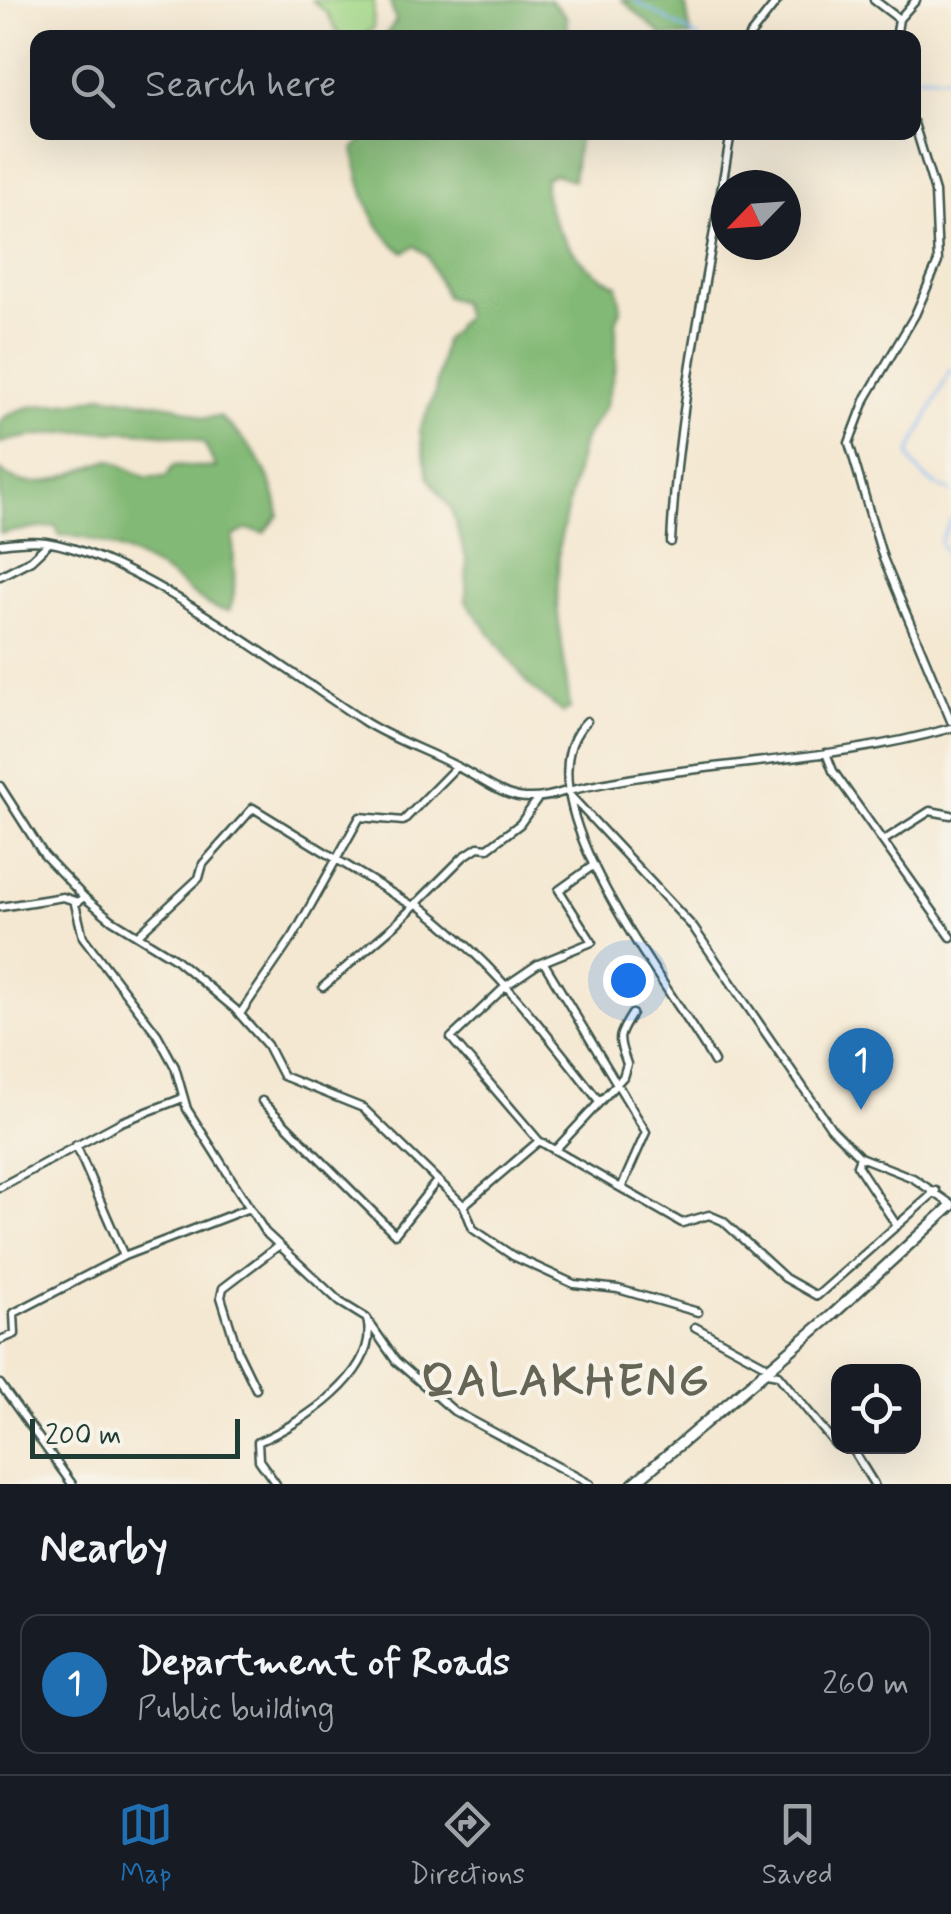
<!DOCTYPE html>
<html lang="en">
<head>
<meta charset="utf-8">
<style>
	body { margin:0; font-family:Mynerve,sans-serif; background:#20242c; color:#f1f3f6 }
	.controls { position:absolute; right:30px; bottom:30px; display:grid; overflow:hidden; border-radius:20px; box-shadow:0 10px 40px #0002 }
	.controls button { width:90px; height:90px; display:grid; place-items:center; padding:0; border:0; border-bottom:2px solid #363941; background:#171b24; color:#f1f3f6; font:50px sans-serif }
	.compass { position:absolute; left:711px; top:170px; width:90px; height:90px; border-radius:50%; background:#171b24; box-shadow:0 10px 40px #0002; rotate:245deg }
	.scale { position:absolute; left:30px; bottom:25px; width:210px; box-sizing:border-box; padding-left:10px; border:5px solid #1f3d34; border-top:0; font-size:28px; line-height:35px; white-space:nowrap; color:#1f3d34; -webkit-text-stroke:8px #f7f3e8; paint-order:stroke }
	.you { position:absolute; left:628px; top:980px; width:35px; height:35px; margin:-25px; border:8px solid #fff; border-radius:50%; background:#1a73e8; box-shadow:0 0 0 15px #1a73e833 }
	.badge { display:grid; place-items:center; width:65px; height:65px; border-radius:50%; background:#1f6fb2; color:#fff; font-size:32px; font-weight:700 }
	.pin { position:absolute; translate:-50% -82px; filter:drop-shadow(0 2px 5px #0008) }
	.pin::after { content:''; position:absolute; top:52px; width:35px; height:30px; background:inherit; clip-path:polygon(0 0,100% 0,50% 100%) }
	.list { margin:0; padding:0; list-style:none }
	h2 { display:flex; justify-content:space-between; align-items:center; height:130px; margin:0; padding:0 40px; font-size:42px }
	h2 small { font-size:32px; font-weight:400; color:#9ea1a6 }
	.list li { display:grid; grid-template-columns:65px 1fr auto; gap:30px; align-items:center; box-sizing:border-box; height:140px; margin:0 20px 20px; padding:0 20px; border:2px solid #363941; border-radius:20px }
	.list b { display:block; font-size:38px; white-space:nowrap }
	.list p { margin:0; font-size:32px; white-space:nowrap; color:#9ea1a6 }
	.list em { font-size:32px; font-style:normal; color:#9ea1a6 }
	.icon { flex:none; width:55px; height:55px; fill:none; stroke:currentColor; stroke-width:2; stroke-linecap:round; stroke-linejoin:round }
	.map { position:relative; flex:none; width:951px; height:1484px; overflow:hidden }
	.search { position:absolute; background:#171b24; box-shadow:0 10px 40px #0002; left:30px; right:30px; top:30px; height:110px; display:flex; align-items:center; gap:25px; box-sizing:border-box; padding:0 35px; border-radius:20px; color:#9ea1a6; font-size:38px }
	.sheet { height:290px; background:#171b24 }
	nav { display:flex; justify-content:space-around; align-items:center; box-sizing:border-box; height:140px; border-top:2px solid #363941; background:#171b24; font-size:28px; color:#9ea1a6 }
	nav a { display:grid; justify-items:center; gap:5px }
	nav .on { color:#1f6fb2 }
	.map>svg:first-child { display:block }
	.green { fill:#a4d98a; stroke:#628b5f; stroke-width:2.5 }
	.forest { fill:#83b976; stroke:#517b55; stroke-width:2.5 }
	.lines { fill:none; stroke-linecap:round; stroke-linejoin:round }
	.stream { stroke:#88bbf6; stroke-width:2.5 }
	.minor-casing { stroke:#3f574c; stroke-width:11 }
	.primary-casing { stroke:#3f574c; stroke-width:14 }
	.minor { stroke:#fff; stroke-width:6 }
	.primary { stroke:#fff; stroke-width:9 }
	.labels { text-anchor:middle; stroke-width:8; stroke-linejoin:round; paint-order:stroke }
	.district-label { font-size:45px; font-weight:bold; letter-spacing:2.5px; fill:#656555; stroke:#f7f3e8 }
</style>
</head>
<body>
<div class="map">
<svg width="951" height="1484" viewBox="0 0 951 1484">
	<rect width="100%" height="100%" fill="#f7f3e8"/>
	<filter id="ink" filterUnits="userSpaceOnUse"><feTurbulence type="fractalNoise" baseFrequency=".01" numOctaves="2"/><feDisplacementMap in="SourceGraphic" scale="20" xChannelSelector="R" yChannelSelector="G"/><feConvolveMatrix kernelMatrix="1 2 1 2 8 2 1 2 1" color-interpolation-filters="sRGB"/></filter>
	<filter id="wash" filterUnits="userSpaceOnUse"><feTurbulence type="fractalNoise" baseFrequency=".0048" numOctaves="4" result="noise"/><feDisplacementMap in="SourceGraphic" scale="40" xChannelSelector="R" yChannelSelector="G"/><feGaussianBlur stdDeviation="2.25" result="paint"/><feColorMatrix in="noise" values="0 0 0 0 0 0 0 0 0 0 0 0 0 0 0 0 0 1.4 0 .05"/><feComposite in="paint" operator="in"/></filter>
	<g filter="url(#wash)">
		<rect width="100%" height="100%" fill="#f4e8d2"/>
		<path class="green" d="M312,0H374L373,29L360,37H340L327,13Z"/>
		<path class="forest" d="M389,0H550L566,16L568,37H384L396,21Z
			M622,0H678L686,7L691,37L663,36Z
			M368,133H579L573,180L554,174L545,178C542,220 579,269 617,285L621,309L616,322V364L606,405L583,441L559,545L557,607L570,708L563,713L529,685L466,601L467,561L451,509L428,477L420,430L435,393L444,341L465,316L460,302L446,297L427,255L415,246L404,252C371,230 359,187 354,149Z
			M102,395L175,406L205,418L219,416C251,443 273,472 279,515L264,533L247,529L234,536C231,560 239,590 229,611C206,610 188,588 169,575C139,555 95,536 59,535L56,526L0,533V470C33,500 74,470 111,460L145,477H166L174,465L216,468L204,443C164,426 42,429 0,443V421C28,397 69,409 102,395Z"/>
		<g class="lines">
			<path class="stream" d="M634,0L699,38
				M914,75L951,77
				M951,369L909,454C915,473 933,486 951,491
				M951,520L940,542L951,563"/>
		</g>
	</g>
	<g filter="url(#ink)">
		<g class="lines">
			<defs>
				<path id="minor" d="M874,0L899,19
					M748,38L778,0
					M896,38L899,19L916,0
					M914,123L935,192L938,262L915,315L866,398L849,443L883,558L951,721
					M671,542C678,403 709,270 731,132
					M0,544C15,542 30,540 46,542C138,556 284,670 365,722C392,739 425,750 454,765C499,788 513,810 566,791L693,927L831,1128L860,1157L913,1178L951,1204
					M0,576L31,560L49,543
					M587,721C511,794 676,993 714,1062
					M826,753L833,771L951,937
					M0,786L44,855L84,897L112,920L174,958L235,1009L267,1045L283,1076L363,1108L464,1206L473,1229L513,1256L574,1284L618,1289L698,1312
					M568,791C693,761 826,764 951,728
					M883,841L930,811L951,815
					M594,865L559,890L592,942L538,964L507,985L451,1038L539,1141L682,1223L709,1215L723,1221L785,1278L817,1296L936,1191
					M84,897L75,904L83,937L157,1034L175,1067L187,1109L265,1232L340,1302L366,1318L396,1361L454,1411L590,1484
					M416,903C490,958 543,1029 599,1101
					M0,907L63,897L78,902
					M139,934L199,878L203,864L253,808L413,906
					M544,963L646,1132L622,1186
					M323,987L396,924L463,857L478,847L488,848L520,824L537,800
					M240,1014L294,935L360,817L403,821L457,766
					M262,1101L395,1234L436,1182
					M76,1145L124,1256
					M556,1149L623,1077L627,1064C618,1038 616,1039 632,1014
					M860,1157L857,1165L897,1226
					M0,1187L121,1122L183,1098
					M464,1205L539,1141
					M695,1327L767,1366
					M0,1340L15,1334L14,1313L124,1256L249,1208
					M761,1372L778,1375L836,1445L853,1450L874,1484
					M0,1384L72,1484
					M256,1389L238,1352L221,1297L223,1288L278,1246
					M276,1484L259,1460L258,1442C300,1424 381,1373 367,1319"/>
				<path id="primary" d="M633,1484L831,1316L951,1206"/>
			</defs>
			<use href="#minor" class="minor-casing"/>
			<use href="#primary" class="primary-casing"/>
			<use href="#minor" class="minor"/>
			<use href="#primary" class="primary"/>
		</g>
	</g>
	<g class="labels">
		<g class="district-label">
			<text x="566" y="1395">QALAKHENG</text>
		</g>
	</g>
</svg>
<div class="controls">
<button><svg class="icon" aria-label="locate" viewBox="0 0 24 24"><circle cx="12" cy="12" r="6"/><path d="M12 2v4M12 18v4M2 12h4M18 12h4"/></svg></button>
</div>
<svg class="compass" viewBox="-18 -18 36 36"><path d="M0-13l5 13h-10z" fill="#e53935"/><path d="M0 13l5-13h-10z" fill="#9ea1a6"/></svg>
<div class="scale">200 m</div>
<div class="you"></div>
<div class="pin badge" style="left:861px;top:1110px">1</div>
<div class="search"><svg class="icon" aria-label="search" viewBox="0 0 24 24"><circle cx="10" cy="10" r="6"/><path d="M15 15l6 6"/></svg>Search here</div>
</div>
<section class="sheet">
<h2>Nearby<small></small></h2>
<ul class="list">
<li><span class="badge">1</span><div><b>Department of Roads</b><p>Public building</p></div><em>260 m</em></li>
</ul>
</section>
<nav>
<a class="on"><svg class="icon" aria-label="map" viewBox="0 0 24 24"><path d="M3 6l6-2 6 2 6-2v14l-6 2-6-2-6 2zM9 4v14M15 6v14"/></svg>Map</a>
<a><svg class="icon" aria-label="directions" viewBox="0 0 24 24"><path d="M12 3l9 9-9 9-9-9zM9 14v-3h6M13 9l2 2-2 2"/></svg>Directions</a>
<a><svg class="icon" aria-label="saved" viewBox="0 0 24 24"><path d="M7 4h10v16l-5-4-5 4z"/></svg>Saved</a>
</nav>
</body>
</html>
